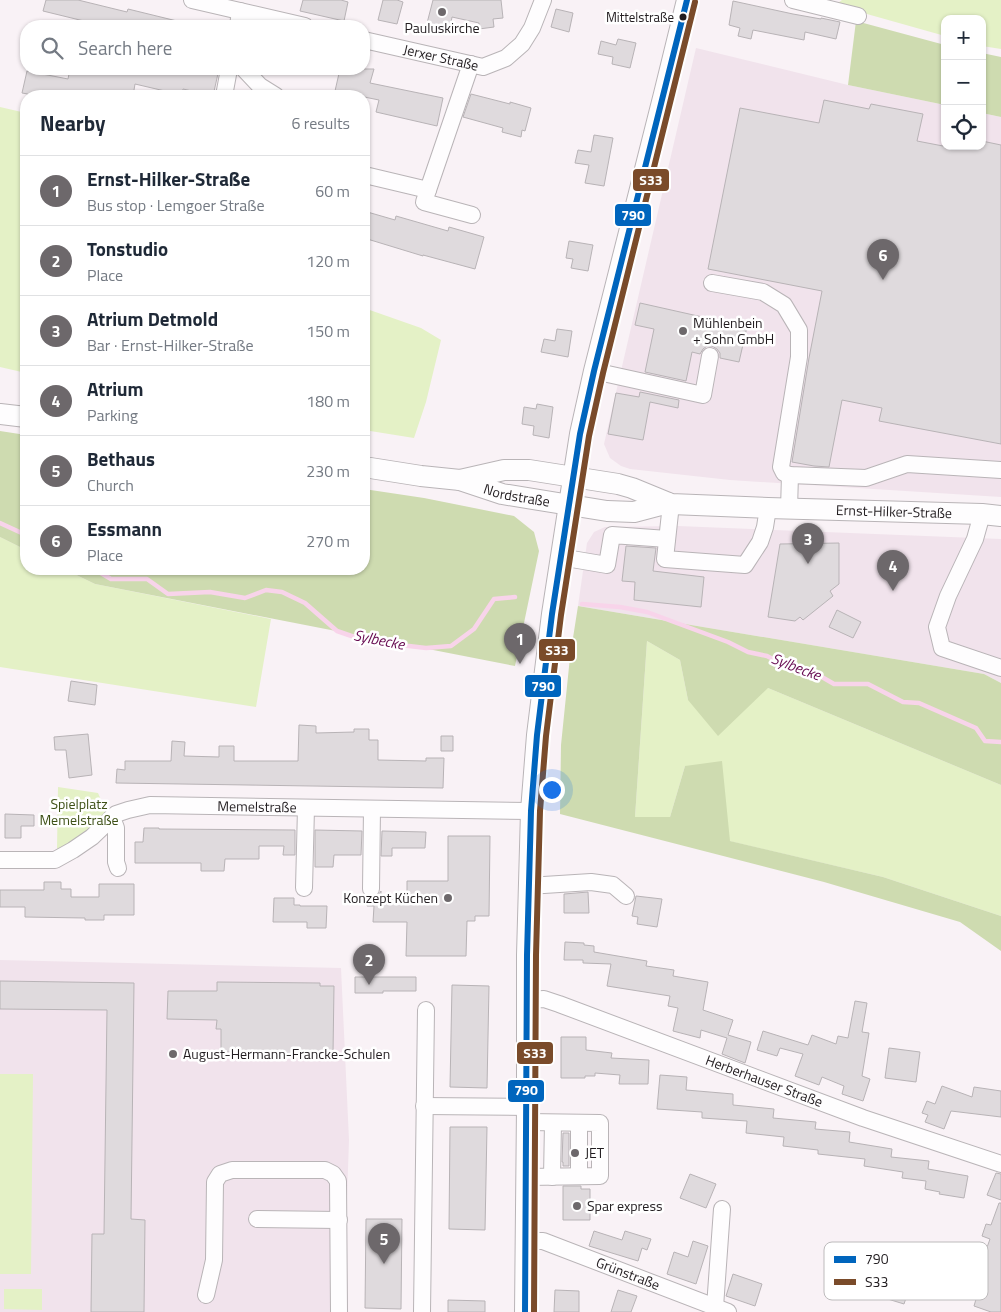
<!DOCTYPE html>
<html lang="en">
<head>
<meta charset="utf-8">
<style>
	body { margin:0; font-family:"Titillium Web",sans-serif; background:#f2f2f3; color:#1f2937 }
	.controls { position:absolute; right:15px; top:15px; display:grid; overflow:hidden; border-radius:10px; box-shadow:0 1px 4px #0004 }
	.controls button { width:45px; height:45px; display:grid; place-items:center; padding:0; border:0; border-bottom:1px solid #e0e1e3; background:#fff; color:#1f2937; font:25px sans-serif }
	.you { position:absolute; left:551px; top:789px; width:18px; height:18px; margin:-12px; border:4px solid #fff; border-radius:50%; background:#1a73e8; box-shadow:0 0 0 8px #1a73e833 }
	.badge { display:grid; place-items:center; width:32px; height:32px; border-radius:50%; background:#6d686b; color:#fff; font-size:16px; font-weight:700 }
	.pin { position:absolute; translate:-50% -41px; filter:drop-shadow(0 1px 2px #0008) }
	.pin::after { content:''; position:absolute; top:26px; width:18px; height:15px; background:inherit; clip-path:polygon(0 0,100% 0,50% 100%) }
	.list { margin:0; padding:0; list-style:none }
	h2 { display:flex; justify-content:space-between; align-items:center; height:65px; margin:0; padding:0 20px; font-size:21px }
	h2 small { font-size:16px; font-weight:400; color:#747a83 }
	.list li { display:grid; grid-template-columns:32px 1fr auto; gap:15px; align-items:center; box-sizing:border-box; height:70px; padding:0 20px; border-top:1px solid #e0e1e3 }
	.list b { display:block; font-size:19px; white-space:nowrap }
	.list p { margin:0; font-size:16px; white-space:nowrap; color:#747a83 }
	.list em { font-size:16px; font-style:normal; color:#747a83 }
	.icon { flex:none; width:28px; height:28px; fill:none; stroke:currentColor; stroke-width:2; stroke-linecap:round; stroke-linejoin:round }
	.map { position:relative; flex:none; width:1001px; height:1312px; overflow:hidden }
	.search { position:absolute; background:#fff; box-shadow:0 1px 4px #0004; left:20px; top:20px; width:350px; height:55px; display:flex; align-items:center; gap:12px; box-sizing:border-box; padding:0 18px; border-radius:20px; color:#747a83; font-size:19px }
	.panel { position:absolute; background:#fff; box-shadow:0 1px 4px #0004; left:20px; top:90px; width:350px; height:485px; border-radius:20px }
	.map>svg:first-child { display:block }
	.built { fill:#f1e3ec }
	.green { fill:#e4f1c6 }
	.forest { fill:#cedbb0 }
	.lines { fill:none; stroke-linecap:round; stroke-linejoin:round }
	.stream { stroke:#f8d4ea; stroke-width:4.5 }
	.building { fill:#dfdadd; stroke:#b8b3b6 }
	.minor-casing { stroke:#b9b4b7; stroke-width:18 }
	.major-casing { stroke:#b9b4b7; stroke-width:22 }
	.minor { stroke:#fefdfe; stroke-width:16 }
	.major { stroke:#fefdfe; stroke-width:20 }
	.bus-1-casing { stroke:#fff; stroke-width:10 }
	.bus-2-casing { stroke:#fff; stroke-width:10 }
	.bus-1 { stroke:#0065bd; stroke-width:6 }
	.bus-2 { stroke:#7a4b2a; stroke-width:6 }
	.poi-dot { fill:#6d686b; stroke:#fff; stroke-width:2 }
	.bus-dot { fill:#221d20; stroke:#fff; stroke-width:2 }
	.labels { text-anchor:middle; stroke-width:5; stroke-linejoin:round; paint-order:stroke }
	.bus-label { font-size:13px; fill:#221d20; stroke:#fff; text-anchor:end }
	.poi-label { font-size:14px; fill:#221d20; stroke:#fff; text-anchor:start }
	.street-label { font-size:14px; fill:#221d20; stroke:#fff }
	.park-label { font-size:14px; fill:#3e5017; stroke:#fff }
	.water-label { font-size:15px; font-style:italic; fill:#670b51; stroke:#fff }
	.key { fill:#fff; stroke:#bdbbbc; stroke-width:1 }
	.key-label { font-size:14px; fill:#221d20 }
	.line-badge { stroke:#fff; stroke-width:2 }
	.badge-label { font-size:14px; text-anchor:middle; font-weight:bold; fill:#fff }
</style>
</head>
<body>
<div class="map">
<svg width="1001" height="1312" viewBox="0 0 1001 1312">
	<rect width="100%" height="100%" fill="#f9f2f6"/>
	<path class="built" d="M696,48L848,85L945,105V146H982V113L1001,117V497L730,480L630,469L621,466L610,458L604,444Z
		M678,526L1001,539V683L984,674L578,606L587,543L594,532L605,527Z
		M0,960L341,968L349,1140L346,1226L348,1312H0Z"/>
	<path class="green" d="M842,0H1001V49L982,46V19H945V36L835,5Z
		M0,107L26,113V373L0,367Z
		M364,308L421,328L441,340L426,402L414,438L364,430Z
		M0,537L26,550V569H64L95,584L271,619L256,707L0,667Z
		M647,641L680,660L688,700L768,688L1001,785V916L883,877L729,841L685,766L670,817H635Z
		M58,787L98,793L106,811L97,825L73,843L57,849Z
		M0,1074H33L31,1274H0Z
		M4,1289H42V1310L4,1309Z"/>
	<path class="forest" d="M856,21L945,45V105L848,85Z
		M982,53L1001,57V117L982,113Z
		M0,431L26,435V550L0,537Z
		M364,489L424,498L514,516L534,532L539,551L515,666L95,584L64,569H364Z
		M578,606L984,674L1001,683V785L768,688L718,736L688,700L680,660L647,641L635,817H670L685,766L722,761L730,841L883,877L1001,916V951L960,922L824,882L560,814L561,745L570,657Z"/>
	<g class="lines">
		<path class="stream" d="M0,523L26,535
			M94,569L111,579H147L168,594L210,592L245,598L266,590L282,592L305,603L337,631L366,641L426,648L451,646L474,629L494,599L515,597
			M582,604L620,607L647,612L728,642L748,652L767,656L790,668L802,669L815,673L834,684H868L903,702L919,703L976,728L985,741L1001,742"/>
	</g>
	<path class="building" d="M46,0H78L127,12L128,9L177,21V26H87L88,22L43,11Z
		M303,0H341L348,2L344,21L300,11Z
		M383,0H397L403,2L397,24L378,20Z
		M433,0H501L503,18L493,19L494,27L479,29V23L452,17L449,33L426,27Z
		M733,1L793,14L821,19V18L840,22L836,39L805,32L804,40L753,30L751,39L738,36L740,28L729,25Z
		M556,9L573,13L569,32L551,27Z
		M618,39L636,43L630,68L612,64L613,57L598,54L601,41L616,45Z
		M70,69H219L213,96L183,89L182,95L135,84L133,96H39L22,93L27,71L68,79Z
		M340,69H374L370,83L443,98L437,126L376,112L379,100L335,91Z
		M471,94L510,104V102L531,108L525,131L522,130L521,137L502,132L503,128L463,117Z
		M824,100L869,109L871,104L923,114L917,141L943,146H982V141L1001,145V444L879,421L882,408L842,400L829,467L814,466L792,462L809,358L822,291L708,269L740,108L819,123Z
		M594,135L613,138L604,186L585,183L589,165L575,163L578,150L591,152Z
		M364,211L395,220L396,216L448,231L449,227L484,237L475,269L423,255V256L364,238Z
		M569,241L593,245L588,271L571,268L573,259L566,258Z
		M640,303L747,327L739,362L720,358V353L717,349L712,346H707L703,349L700,354L692,352L686,381L645,372L654,329L635,325Z
		M557,329L572,331L568,357L541,352L544,339L555,341Z
		M640,392L679,400L678,408L650,402L643,440L608,434L616,393L639,397Z
		M537,404L553,407L549,438L533,435L534,426L522,424L524,407L536,409Z
		M839,543V584L830,591L833,596L803,620L800,617L795,621L768,617L780,544Z
		M626,546L656,548L653,571L704,577L701,607L634,600L635,582L622,581Z
		M837,610L861,622L853,638L829,627Z
		M71,681L97,685L95,705L68,701Z
		M299,725L316,726V733L354,732V729H369V740H378V760L426,761V758H444L443,788L116,783L117,769L125,770V761H171L172,741L185,742L184,756L219,757V746H234V761H298Z
		M88,734L92,775L69,778L66,750H55L54,737Z
		M441,736H453V751H441Z
		M5,814L34,815V826H21V838H5Z
		M144,828H159V829L295,830V855H283L284,846H259V859H225L224,871H201V863H135V842H143Z
		M315,830L362,831L361,855H334L333,867H315Z
		M382,831L426,832L425,848H392V856H381Z
		M448,836H490L489,916H475V921H467L466,956H406L407,922H373L374,906H367V898L371,899L375,898L379,894L381,891V895H407V881H448Z
		M44,882H61V889H71V897H99V884H134V915H104V920H85V918L25,917V907H0V890H44Z
		M588,892L589,913H564V894Z
		M636,896L662,899L657,927L637,924L638,917L632,916Z
		M274,898H294V905H300V906H327L326,928H307V922H273Z
		M565,942L584,943V945L594,946V952L647,961L646,966L674,970L673,976L708,982L703,1010L733,1020L728,1035L751,1042L745,1063L722,1054L727,1038L701,1030L700,1038L673,1031L678,1008L668,1006L670,996L607,986L611,964L583,963V960H564Z
		M355,977H416V991H383V993H355Z
		M0,981L134,983L131,1219L145,1220L144,1312H91L92,1234H104L107,1010L0,1009Z
		M217,982L320,983V986H334L333,1053L221,1052V1029H216L217,1020L167,1019L168,991H217Z
		M452,985L489,986L487,1088L450,1087Z
		M855,1001L867,1003L862,1032L869,1033L862,1076L870,1079L863,1101L842,1094L844,1086L822,1077L819,1085L795,1076L803,1054L780,1048L777,1056L757,1050L763,1031L808,1045L812,1035L836,1044L838,1036L848,1038Z
		M561,1037H586V1050L612,1053L611,1058L649,1060L648,1084H619L620,1075L595,1073V1076H585V1078H561Z
		M889,1048L920,1052L916,1082L885,1078Z
		M660,1075L687,1077L686,1090L733,1094V1105L774,1109L773,1118L816,1122L815,1129L850,1132L849,1142L892,1149L891,1157L929,1161L928,1169L968,1176L964,1198L939,1194L940,1192L925,1189L926,1181L902,1178L903,1172L864,1166L865,1159L818,1154V1150L783,1146L784,1137L746,1133L747,1121L702,1118V1112L657,1109Z
		M942,1086L972,1097L974,1087L1001,1091V1117L951,1111L944,1129L925,1122L928,1115L922,1113L927,1101L935,1104Z
		M450,1127H487L485,1230L449,1229Z
		M563,1133H569V1166H563V1162H562Z
		M996,1173L1001,1174V1200L987,1195Z
		M690,1174L716,1184L706,1208L680,1198Z
		M563,1186H581V1189H590V1220H563Z
		M999,1203H1001V1312H991L974,1306L979,1289L973,1287L990,1239L982,1236L986,1224L991,1225Z
		M366,1219H402L401,1309L365,1308Z
		M594,1231L622,1240L625,1231L651,1239L647,1250L642,1248L638,1261L589,1246Z
		M693,1241L708,1246L696,1284L667,1274L674,1252L688,1257Z
		M733,1274L762,1284L755,1306L726,1296Z
		M886,1274L911,1283L904,1304L878,1296Z
		M555,1290L579,1291V1312H554Z
		M618,1290L637,1296L631,1312H611Z
		M448,1300L485,1301V1312H448Z"/>
	<g class="lines">
		<defs>
			<g id="minor">
				<path d="M192,0L305,26"/>
				<path d="M793,0L858,16"/>
				<path d="M238,26L240,11"/>
				<path id="s1" d="M364,40L483,67L506,58L522,44L532,28L543,0"/>
				<path d="M244,69L260,86L276,96"/>
				<path d="M224,96L229,69"/>
				<path d="M369,176L428,190L424,202L472,215"/>
				<path d="M428,190L471,64"/>
				<path d="M712,283L763,292L784,305L799,330V357L781,467L784,473L790,475L866,478L907,464L1001,470"/>
				<path d="M594,371L703,395L710,356"/>
				<path d="M671,504L665,559L745,565L760,542L765,527L768,508"/>
				<path d="M789,509L790,475"/>
				<path d="M982,514L975,539L948,596L937,627L942,648L1001,668"/>
				<path d="M560,557L607,565L612,535L667,539"/>
				<path d="M112,817L116,828V862L118,868"/>
				<path id="s2" d="M0,860H55L73,850L92,837L116,814L128,810L150,805L531,811"/>
				<path d="M528,886L591,882L613,885L626,896"/>
				<path d="M304,888L306,808"/>
				<path d="M371,889L372,809"/>
				<path id="s3" d="M528,1000L544,999L559,1004L863,1118L1001,1164"/>
				<path d="M424,1106L527,1107"/>
				<path d="M579,1176V1123"/>
				<path d="M526,1177L600,1176V1123L527,1122"/>
				<path d="M552,1177L553,1123"/>
				<path d="M257,1219L339,1220"/>
				<path id="s4" d="M526,1241H543L728,1312"/>
				<path d="M206,1295L214,1260L215,1182L220,1174L232,1170H325L333,1174L338,1181L339,1312"/>
				<path d="M715,1307L722,1209"/>
				<path d="M422,1312L426,1010"/>
			</g>
			<g id="major">
				<path d="M0,414L26,417"/>
				<path id="s5" d="M364,467L421,476L460,480L502,494L607,511L634,512L668,503"/>
				<path id="s6" d="M460,480L504,470H529L618,484L632,488L671,504L768,508L982,514L1001,516"/>
				<path d="M525,1312L527,1107V955L531,811L537,735L552,614L580,434L594,371L664,94L687,0"/>
			</g>
		</defs>
		<use href="#minor" class="minor-casing"/>
		<use href="#major" class="major-casing"/>
		<use href="#minor" class="minor"/>
		<use href="#major" class="major"/>
		<defs>
			<path id="bus-1" d="M525,1312L527,955L531,811L537,735L552,614L580,434L594,371L687,0"/>
			<path id="bus-2" d="M534,1312L536,955L540,811L546,736L561,615L589,436L603,373L695,2"/>
		</defs>
		<use href="#bus-1" class="bus-1-casing"/>
		<use href="#bus-2" class="bus-2-casing"/>
		<use href="#bus-1" class="bus-1"/>
		<use href="#bus-2" class="bus-2"/>
	</g>
	<g class="poi-dot">
		<circle cx="442" cy="12" r="5"/>
		<circle cx="683" cy="331" r="5"/>
		<circle cx="448" cy="898" r="5"/>
		<circle cx="173" cy="1054" r="5"/>
		<circle cx="575" cy="1153" r="5"/>
		<circle cx="577" cy="1206" r="5"/>
	</g>
	<circle class="bus-dot" cx="683" cy="17" r="4.5"/>
	<g class="labels">
		<g class="bus-label">
			<text x="674" y="22">Mittelstraße</text>
		</g>
		<g class="poi-label">
			<text x="442" y="33" text-anchor="middle">Pauluskirche</text>
			<text x="693" y="328">Mühlenbein<tspan x="693" dy="16">+ Sohn GmbH</tspan></text>
			<text x="438" y="903" text-anchor="end">Konzept Küchen</text>
			<text x="183" y="1059">August-Hermann-Francke-Schulen</text>
			<text x="585" y="1158">JET</text>
			<text x="587" y="1211">Spar express</text>
		</g>
		<g class="street-label">
			<text dy="5" stroke="none"><textPath href="#s1" startOffset="79">Jerxer Straße</textPath></text>
			<text dy="5" stroke="none"><textPath href="#s5" startOffset="156">Nordstraße</textPath></text>
			<text dy="5" stroke="none"><textPath href="#s6" startOffset="440">Ernst-Hilker-Straße</textPath></text>
			<text dy="5" stroke="none"><textPath href="#s2" startOffset="274">Memelstraße</textPath></text>
			<text dy="5" stroke="none"><textPath href="#s3" startOffset="251">Herberhauser Straße</textPath></text>
			<text dy="5" stroke="none"><textPath href="#s4" startOffset="108">Grünstraße</textPath></text>
		</g>
		<g class="park-label">
			<text x="79" y="809">Spielplatz<tspan x="79" dy="16">Memelstraße</tspan></text>
		</g>
		<g class="water-label">
			<text transform="translate(379 640) rotate(11)" y="5">Sylbecke</text>
			<text transform="translate(796 667) rotate(21)" y="5">Sylbecke</text>
		</g>
	</g>
	<rect x="824" y="1242" width="164" height="58" rx="8" class="key"/>
	<rect x="834" y="1256" width="22" height="7" fill="#0065bd"/>
	<rect x="834" y="1279" width="22" height="6" fill="#7a4b2a"/>
	<g class="key-label">
		<text x="865" y="1264">790</text>
		<text x="865" y="1287">S33</text>
	</g>
	<g class="line-badge">
		<rect x="632" y="168" width="38" height="24" rx="5" fill="#7a4b2a"/>
		<rect x="614" y="203" width="38" height="24" rx="5" fill="#0065bd"/>
		<rect x="538" y="638" width="38" height="24" rx="5" fill="#7a4b2a"/>
		<rect x="524" y="674" width="38" height="24" rx="5" fill="#0065bd"/>
		<rect x="516" y="1041" width="38" height="24" rx="5" fill="#7a4b2a"/>
		<rect x="507" y="1079" width="38" height="24" rx="5" fill="#0065bd"/>
	</g>
	<g class="badge-label">
		<text x="651" y="185">S33</text>
		<text x="633" y="220">790</text>
		<text x="557" y="655">S33</text>
		<text x="543" y="691">790</text>
		<text x="535" y="1058">S33</text>
		<text x="526" y="1095">790</text>
	</g>
</svg>
<div class="controls">
<button>+</button>
<button>−</button>
<button><svg class="icon" aria-label="locate" viewBox="0 0 24 24"><circle cx="12" cy="12" r="6"/><path d="M12 2v4M12 18v4M2 12h4M18 12h4"/></svg></button>
</div>
<div class="you"></div>
<div class="pin badge" style="left:520px;top:664px">1</div>
<div class="pin badge" style="left:369px;top:985px">2</div>
<div class="pin badge" style="left:808px;top:564px">3</div>
<div class="pin badge" style="left:893px;top:591px">4</div>
<div class="pin badge" style="left:384px;top:1264px">5</div>
<div class="pin badge" style="left:883px;top:280px">6</div>
<div class="search"><svg class="icon" aria-label="search" viewBox="0 0 24 24"><circle cx="10" cy="10" r="6"/><path d="M15 15l6 6"/></svg>Search here</div>
<section class="panel">
<h2>Nearby<small>6 results</small></h2>
<ul class="list">
<li><span class="badge">1</span><div><b>Ernst-Hilker-Straße</b><p>Bus stop · Lemgoer Straße</p></div><em>60 m</em></li>
<li><span class="badge">2</span><div><b>Tonstudio</b><p>Place</p></div><em>120 m</em></li>
<li><span class="badge">3</span><div><b>Atrium Detmold</b><p>Bar · Ernst-Hilker-Straße</p></div><em>150 m</em></li>
<li><span class="badge">4</span><div><b>Atrium</b><p>Parking</p></div><em>180 m</em></li>
<li><span class="badge">5</span><div><b>Bethaus</b><p>Church</p></div><em>230 m</em></li>
<li><span class="badge">6</span><div><b>Essmann</b><p>Place</p></div><em>270 m</em></li>
</ul>
</section>
</div>
</body>
</html>
